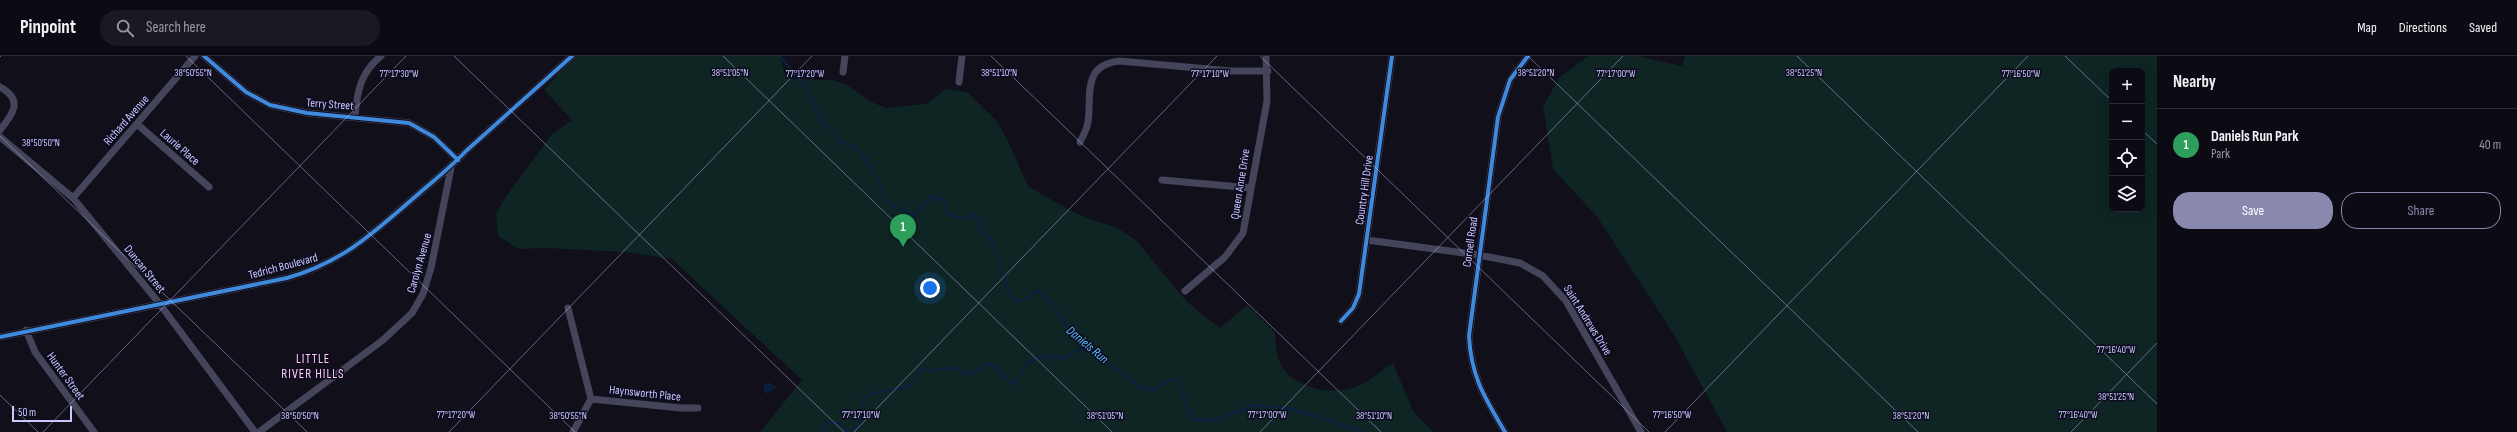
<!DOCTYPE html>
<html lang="en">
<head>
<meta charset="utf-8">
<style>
	body { margin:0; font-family:"Sofia Sans Condensed",sans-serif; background:#1a1922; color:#f1f3f6 }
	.controls { position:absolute; right:12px; top:12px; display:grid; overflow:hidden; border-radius:8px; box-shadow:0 4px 16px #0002 }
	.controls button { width:36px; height:36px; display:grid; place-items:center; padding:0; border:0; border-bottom:1px solid #2c2b34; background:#0c0b14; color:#f1f3f6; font:20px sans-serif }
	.scale { position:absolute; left:12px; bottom:10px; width:60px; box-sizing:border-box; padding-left:4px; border:2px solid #cac9ff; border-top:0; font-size:11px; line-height:14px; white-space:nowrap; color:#cac9ff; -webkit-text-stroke:3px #0d0b1e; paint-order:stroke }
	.you { position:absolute; left:930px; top:232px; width:14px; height:14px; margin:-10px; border:3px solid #fff; border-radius:50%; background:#1a73e8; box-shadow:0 0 0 6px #1a73e833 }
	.badge { display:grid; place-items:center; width:26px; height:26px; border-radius:50%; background:#8988af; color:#fff; font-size:13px; font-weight:700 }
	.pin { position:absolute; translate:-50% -33px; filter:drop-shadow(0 1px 2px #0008) }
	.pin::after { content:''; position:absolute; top:21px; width:14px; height:12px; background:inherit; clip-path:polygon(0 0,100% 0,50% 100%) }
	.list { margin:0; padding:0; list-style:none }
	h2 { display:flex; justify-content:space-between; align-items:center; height:52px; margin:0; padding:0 16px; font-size:17px }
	h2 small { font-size:13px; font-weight:400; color:#9a9ba0 }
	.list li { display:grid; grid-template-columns:26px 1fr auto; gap:12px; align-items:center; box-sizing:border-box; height:72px; padding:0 16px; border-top:1px solid #2c2b34 }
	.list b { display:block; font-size:15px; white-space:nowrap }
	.list p { margin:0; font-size:13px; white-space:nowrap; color:#9a9ba0 }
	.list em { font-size:13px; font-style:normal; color:#9a9ba0 }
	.actions { display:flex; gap:8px; padding:12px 16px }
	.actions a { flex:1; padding:9px 0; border:1px solid #8988af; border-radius:16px; text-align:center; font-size:14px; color:#8988af }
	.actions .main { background:#8988af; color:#fff }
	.icon { flex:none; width:22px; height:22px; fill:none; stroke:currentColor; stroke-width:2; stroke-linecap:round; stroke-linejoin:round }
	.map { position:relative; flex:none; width:2157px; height:376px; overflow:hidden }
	header { display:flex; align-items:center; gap:24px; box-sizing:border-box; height:56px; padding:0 20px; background:#0c0b14; border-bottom:1px solid #2c2b34 }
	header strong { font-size:19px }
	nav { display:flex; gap:22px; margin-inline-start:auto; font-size:14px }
	.search { width:280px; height:36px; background:#1a1922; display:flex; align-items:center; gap:10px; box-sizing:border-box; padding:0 14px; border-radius:22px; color:#9a9ba0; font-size:15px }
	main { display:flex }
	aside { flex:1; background:#0c0b14 }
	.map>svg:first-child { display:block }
	.green { fill:#0e2524; fill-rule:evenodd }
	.water { fill:#0a203d }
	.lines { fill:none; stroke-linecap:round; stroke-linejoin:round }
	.stream { stroke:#0a203d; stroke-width:2.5 }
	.minor { stroke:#44455b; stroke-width:7 }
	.cycleway-casing { stroke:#0d0b1e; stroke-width:6 }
	.cycleway { stroke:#408adc; stroke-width:4 }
	.ticks { fill:none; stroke:#cac9ff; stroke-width:1; stroke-opacity:0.45 }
	.labels { text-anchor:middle; stroke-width:3; stroke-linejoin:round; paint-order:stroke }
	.street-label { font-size:12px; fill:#cac9ff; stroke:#0d0b1e }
	.water-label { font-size:13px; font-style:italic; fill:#57c0ff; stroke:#0d0b1e }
	.neighbourhood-label { font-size:13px; letter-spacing:1px; fill:#ffcbf1; stroke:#0d0b1e }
	.ticks-label { font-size:10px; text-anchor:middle; fill:#cac9ff; stroke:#0d0b1e; stroke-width:3; stroke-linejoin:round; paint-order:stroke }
</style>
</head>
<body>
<header>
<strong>Pinpoint</strong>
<div class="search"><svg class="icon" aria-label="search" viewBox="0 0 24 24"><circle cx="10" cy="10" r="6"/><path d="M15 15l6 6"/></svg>Search here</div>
<nav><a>Map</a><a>Directions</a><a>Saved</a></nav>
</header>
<main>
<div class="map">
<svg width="2157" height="376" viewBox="0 0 2157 376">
	<rect width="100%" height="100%" fill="#100f1a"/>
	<path class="green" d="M574,0H780L786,23L833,24L847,29L869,45L886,52L926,48L946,33L967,36L996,64L1007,83L1028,130L1071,155L1094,165L1116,171L1136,184L1187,246L1220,272L1247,249L1275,277C1276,289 1275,300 1282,310C1294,331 1326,338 1348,333C1366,330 1379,316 1393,307L1413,355L1433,376H760L802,324L672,203L625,196L546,192L519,193L498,180L496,157L507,139L552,78L572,64L544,34Z
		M1589,0H1638L1682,10L1685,0H2157V376H1727L1673,277L1598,162L1553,113L1543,50L1560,21ZM2112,15H2142V153H2112Z"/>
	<path class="water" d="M768,326L777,331L766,338L763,330Z"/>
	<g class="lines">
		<path class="stream" d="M780,0L804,29L824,68L834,75L841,87C845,88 850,88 853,90C867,99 882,131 887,146L914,160L932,140L943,144L950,159L967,163L974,159L981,165L980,174C1007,193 997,226 1017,246L1025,244L1037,234L1055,253L1065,269L1138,330L1153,334L1171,323L1178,324L1192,363L1213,365L1254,349L1293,353L1364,376
			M822,376L828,367H838L845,375L858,372C863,362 861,353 864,342L871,338L910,330L921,314L933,315L954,311L963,318L979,315L981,310L990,307L1014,329L1027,307L1040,300L1064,302L1087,289"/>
		<path class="minor" d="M204,0L246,36L270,49L307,57L409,67L434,81L458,104
			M843,16L845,0
			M959,26L962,0
			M0,31C24,44 13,58 0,74
			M355,60C357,35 361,16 381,0
			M137,68L209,131
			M0,81L73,142L159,247L255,376
			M1080,86C1083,80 1087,73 1088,66C1092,40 1081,9 1120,5L1230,15H1268
			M1162,124L1251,132
			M73,142L195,0
			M1367,184L1479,199L1520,207L1543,220L1566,245L1641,376
			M1185,235L1225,201L1243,177L1267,45L1266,0
			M568,252L591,343L573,376
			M1341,265L1353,252L1359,238L1392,0
			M26,274L35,296L94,376
			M0,281L287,222C343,206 373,177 416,140C433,125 450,112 466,95L572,0
			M591,343L681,352H698
			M259,376L383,284L412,257L423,238L431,212L451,112
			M1505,376C1485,342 1471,321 1469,280L1498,61L1510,24L1528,0"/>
		<defs>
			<path id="cycleway" d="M204,0L246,36L270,49L307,57L409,67L434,81L458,104
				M1341,265L1353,252L1359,238L1392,0
				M0,281L287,222C343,206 373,177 416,140C433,125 450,112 466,95L572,0
				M1505,376C1485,342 1471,321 1469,280L1498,61L1510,24L1528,0"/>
		</defs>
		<use href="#cycleway" class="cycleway-casing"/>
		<use href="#cycleway" class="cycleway"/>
	</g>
	<path class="ticks" d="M186,0L575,376M454,0L844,376M723,0L1112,376M991,0L1381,376M1260,0L1649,376M1528,0L1918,376M1797,0L2157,348M2065,0L2112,45M0,1L1,0M2142,74L2157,88M0,80L307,376M0,339L38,376M43,376L406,0M449,376L812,0M854,376L1217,0M1260,376L1623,0M1665,376L2028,0M2071,376L2157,287"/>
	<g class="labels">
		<g class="street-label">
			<text transform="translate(330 48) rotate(4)" y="4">Terry Street</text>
			<text transform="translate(126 64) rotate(-49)" y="4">Richard Avenue</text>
			<text transform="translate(180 91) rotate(41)" y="4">Laurie Place</text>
			<text transform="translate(1240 128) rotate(-81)" y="4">Queen Anne Drive</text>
			<text transform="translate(1364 134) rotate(-82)" y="4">Country Hill Drive</text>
			<text transform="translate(1470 186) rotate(-82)" y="4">Cornell Road</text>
			<text transform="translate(419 207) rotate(-74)" y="4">Carolyn Avenue</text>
			<text transform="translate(283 210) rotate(-15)" y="4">Tedrich Boulevard</text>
			<text transform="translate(145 213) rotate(51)" y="4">Duncan Street</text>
			<text transform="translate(1588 264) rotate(58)" y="4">Saint Andrews Drive</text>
			<text transform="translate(66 320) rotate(54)" y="4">Hunter Street</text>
			<text transform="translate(645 337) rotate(6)" y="4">Haynsworth Place</text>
		</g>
		<g class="water-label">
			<text transform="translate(1088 288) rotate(40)" y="5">Daniels Run</text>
		</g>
		<g class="neighbourhood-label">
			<text x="313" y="307">LITTLE<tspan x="313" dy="15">RIVER HILLS</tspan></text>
		</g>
	</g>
	<g class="ticks-label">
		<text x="193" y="20">38°50'55"N</text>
		<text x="730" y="20">38°51'05"N</text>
		<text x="999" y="20">38°51'10"N</text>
		<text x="1536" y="20">38°51'20"N</text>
		<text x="1804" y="20">38°51'25"N</text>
		<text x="399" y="21">77°17'30"W</text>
		<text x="805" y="21">77°17'20"W</text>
		<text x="1210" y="21">77°17'10"W</text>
		<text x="1616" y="21">77°17'00"W</text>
		<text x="2021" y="21">77°16'50"W</text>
		<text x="41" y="90">38°50'50"N</text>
		<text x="2116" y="297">77°16'40"W</text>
		<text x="2116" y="344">38°51'25"N</text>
		<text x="456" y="362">77°17'20"W</text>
		<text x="861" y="362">77°17'10"W</text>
		<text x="1267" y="362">77°17'00"W</text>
		<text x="1672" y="362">77°16'50"W</text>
		<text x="2078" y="362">77°16'40"W</text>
		<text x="300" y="363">38°50'50"N</text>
		<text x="568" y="363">38°50'55"N</text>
		<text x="1105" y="363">38°51'05"N</text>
		<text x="1374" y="363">38°51'10"N</text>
		<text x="1911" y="363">38°51'20"N</text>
	</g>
</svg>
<div class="controls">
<button>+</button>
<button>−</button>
<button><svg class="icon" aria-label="locate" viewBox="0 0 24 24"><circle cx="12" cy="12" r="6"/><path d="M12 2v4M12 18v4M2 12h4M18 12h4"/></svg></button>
<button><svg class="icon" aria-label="layers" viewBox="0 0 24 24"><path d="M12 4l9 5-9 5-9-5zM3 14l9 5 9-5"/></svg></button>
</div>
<div class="scale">50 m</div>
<div class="you"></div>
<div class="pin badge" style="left:903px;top:191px;background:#2e9e5b">1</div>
</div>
<aside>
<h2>Nearby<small></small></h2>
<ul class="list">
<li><span class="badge" style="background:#2e9e5b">1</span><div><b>Daniels Run Park</b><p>Park</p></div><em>40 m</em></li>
</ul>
<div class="actions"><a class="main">Save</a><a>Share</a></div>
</aside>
</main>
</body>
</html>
